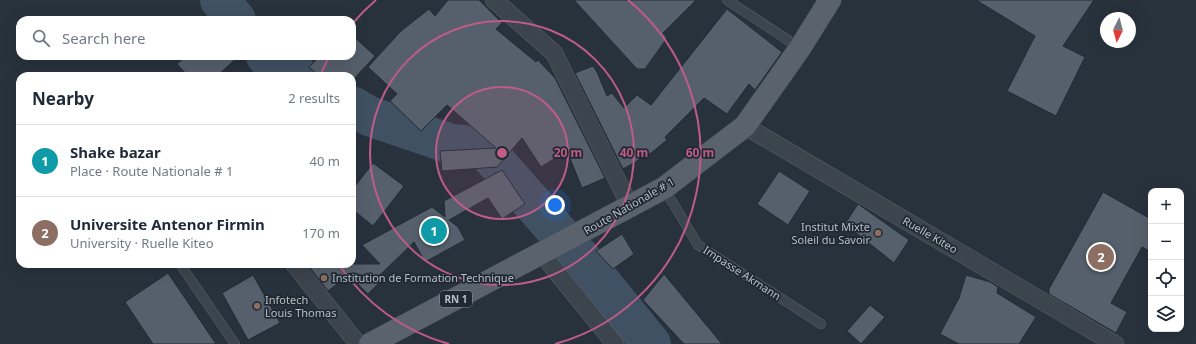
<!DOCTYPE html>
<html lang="en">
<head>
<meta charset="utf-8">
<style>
	body { margin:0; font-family:"Noto Sans",sans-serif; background:#f2f2f3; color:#1f2937 }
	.controls { position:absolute; right:12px; bottom:12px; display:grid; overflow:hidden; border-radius:8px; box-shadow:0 4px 16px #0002 }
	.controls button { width:36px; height:36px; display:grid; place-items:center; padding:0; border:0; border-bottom:1px solid #e0e1e3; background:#fff; color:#1f2937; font:20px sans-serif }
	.compass { position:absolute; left:1100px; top:12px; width:36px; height:36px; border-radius:50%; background:#fff; box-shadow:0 4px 16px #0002; rotate:186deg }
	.you { position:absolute; left:555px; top:205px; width:14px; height:14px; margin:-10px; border:3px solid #fff; border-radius:50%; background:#1a73e8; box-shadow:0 0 0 6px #1a73e833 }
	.badge { display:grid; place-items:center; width:26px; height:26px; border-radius:50%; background:#0f766e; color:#fff; font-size:13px; font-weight:700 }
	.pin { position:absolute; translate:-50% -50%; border:2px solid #fff; box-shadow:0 1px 4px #0006 }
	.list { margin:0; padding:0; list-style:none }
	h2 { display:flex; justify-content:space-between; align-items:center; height:52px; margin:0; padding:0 16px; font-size:17px }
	h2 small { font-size:13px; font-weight:400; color:#747a83 }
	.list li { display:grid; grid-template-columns:26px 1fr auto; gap:12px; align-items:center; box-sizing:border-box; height:72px; padding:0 16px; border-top:1px solid #e0e1e3 }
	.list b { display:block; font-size:15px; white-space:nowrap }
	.list p { margin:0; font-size:13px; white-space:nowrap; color:#747a83 }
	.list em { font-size:13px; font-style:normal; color:#747a83 }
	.icon { flex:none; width:22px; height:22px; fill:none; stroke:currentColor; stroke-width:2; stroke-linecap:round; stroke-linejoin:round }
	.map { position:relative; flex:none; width:1196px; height:344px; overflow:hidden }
	.search { position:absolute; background:#fff; box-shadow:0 4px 16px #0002; left:16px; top:16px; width:340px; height:44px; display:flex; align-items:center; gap:10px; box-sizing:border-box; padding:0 14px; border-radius:12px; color:#747a83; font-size:15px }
	.panel { position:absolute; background:#fff; box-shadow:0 4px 16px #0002; left:16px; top:72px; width:340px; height:196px; border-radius:12px }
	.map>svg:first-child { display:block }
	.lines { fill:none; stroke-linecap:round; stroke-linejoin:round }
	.river { stroke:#405164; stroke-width:40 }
	.building { fill:#56606c; stroke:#222b34 }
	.lane-casing { stroke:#59626b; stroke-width:10 }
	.street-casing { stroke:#59626b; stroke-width:18 }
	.primary-casing { stroke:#454d56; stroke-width:23 }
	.lane { stroke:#3c444d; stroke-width:9 }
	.street { stroke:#3c444d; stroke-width:17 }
	.primary { stroke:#5a636d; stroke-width:22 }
	.ring { fill:none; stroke:#be5b87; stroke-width:2 }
	.education-dot { fill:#8d6e63; stroke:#202932; stroke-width:1.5 }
	.labels { text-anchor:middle; stroke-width:3.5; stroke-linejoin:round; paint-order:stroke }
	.shield { fill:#202932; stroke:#8a929b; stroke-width:1 }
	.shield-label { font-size:10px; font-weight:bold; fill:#b8bfc8 }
	.street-label { font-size:11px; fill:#b8bfc8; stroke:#202932 }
	.poi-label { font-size:11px; fill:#b8bfc8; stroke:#202932; text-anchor:start }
	.centre { fill:#be5b87; stroke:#202932; stroke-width:2 }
	.ring-label { font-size:12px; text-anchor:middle; font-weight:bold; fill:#be5b87; stroke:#202932; stroke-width:3.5; stroke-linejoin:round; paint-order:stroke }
</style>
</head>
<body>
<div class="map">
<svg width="1196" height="344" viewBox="0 0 1196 344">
	<rect width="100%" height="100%" fill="#28323d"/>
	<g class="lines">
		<path class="river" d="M220,0L236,20
			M266,56L268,58L299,76
			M352,106L369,116L451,144L483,147L591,270L651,344"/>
	</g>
	<path class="building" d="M448,0H479L502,23L496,29L536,62L538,60L555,78L605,178L582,188L567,151L541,167L522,138L497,167L442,171L440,151L496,148L447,105L421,131L390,101L397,94L368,67L401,31L429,9L435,16Z
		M574,0H696L663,33L667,38L645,69H637Z
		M976,0H1094L1063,46L1085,57L1056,116L1007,91L1035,36Z
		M727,9L782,52L755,90L749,84L727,114L704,98L665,137L667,140L651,153L623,169L575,73L593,66L597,72L607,96L612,93L624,108L637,95L651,105Z
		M352,35L375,56L352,81V76H319L309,67L320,56H352Z
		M186,56H239L217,76H188L177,64Z
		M373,163L404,186L373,226L352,209V190Z
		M502,170L525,204L502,219L488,198L449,220L458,227L465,240L425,262L414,242L377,278L380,282L368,294L349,275L328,291L307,264H380L362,245L432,207L445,217L444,201Z
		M779,171L810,191L788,225L757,204Z
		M1103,192L1151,219V252L1142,247L1111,303L1127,312L1116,333L1049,294V289Z
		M858,204L909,240L894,263L845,224Z
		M622,234L634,254L613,269L596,251Z
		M168,273L216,344H153L125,302Z
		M664,274L722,344H684L643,300Z
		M253,275L280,323L248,340L222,293Z
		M966,275L990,282L998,287L997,293L1036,317L1019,344H959L940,334L959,298Z
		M870,305L885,317L861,344L847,331Z"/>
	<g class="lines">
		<defs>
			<path id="lane" d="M727,0L800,48
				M664,188L698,245L821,324
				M180,264L235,344"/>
			<path id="street" d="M494,0L554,53L630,206
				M745,126L1115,344
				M542,254L615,344
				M294,264L358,344"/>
			<path id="primary" d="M370,344L664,188L745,126L800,48L830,0"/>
		</defs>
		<use href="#lane" class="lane-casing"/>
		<use href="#street" class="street-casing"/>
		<use href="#primary" class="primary-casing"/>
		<use href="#lane" class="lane"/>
		<use href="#street" class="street"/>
		<use href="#primary" class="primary"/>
	</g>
	<circle cx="502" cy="153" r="66" fill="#be5b87" fill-opacity=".12"/>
	<g class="ring">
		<circle cx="502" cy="153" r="66"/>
		<circle cx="502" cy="153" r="132"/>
		<path d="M449 344A198 198 0 0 1 339 265M320 76A198 198 0 0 1 329 57M353 23A198 198 0 0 1 376 0M628 0A198 198 0 0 1 555 344"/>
	</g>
	<g class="education-dot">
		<circle cx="878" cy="233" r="4"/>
		<circle cx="324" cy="278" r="4"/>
		<circle cx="257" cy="306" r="4"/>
	</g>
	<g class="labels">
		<rect class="shield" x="440" y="291" width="32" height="16" rx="3"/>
		<g class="shield-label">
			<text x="456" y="303">RN 1</text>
		</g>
		<g class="street-label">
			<text transform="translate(629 206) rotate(-30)" y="4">Route Nationale # 1</text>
			<text transform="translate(930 235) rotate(30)" y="4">Ruelle Kiteo</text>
			<text transform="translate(742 273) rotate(33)" y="4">Impasse Akmann</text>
		</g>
		<g class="poi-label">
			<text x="870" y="231" text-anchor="end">Institut Mixte<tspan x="870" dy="13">Soleil du Savoir</tspan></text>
			<text x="332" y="282">Institution de Formation Technique</text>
			<text x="265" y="304">Infotech<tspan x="265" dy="13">Louis Thomas</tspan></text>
		</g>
	</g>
	<circle cx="502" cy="153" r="6" class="centre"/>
	<g class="ring-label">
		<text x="568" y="157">20 m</text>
		<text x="634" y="157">40 m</text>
		<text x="700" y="157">60 m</text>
	</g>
</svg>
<div class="controls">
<button>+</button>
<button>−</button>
<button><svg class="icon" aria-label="locate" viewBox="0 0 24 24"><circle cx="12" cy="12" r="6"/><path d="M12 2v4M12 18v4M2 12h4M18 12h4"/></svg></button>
<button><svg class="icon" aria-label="layers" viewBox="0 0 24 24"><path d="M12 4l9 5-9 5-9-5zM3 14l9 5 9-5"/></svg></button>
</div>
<svg class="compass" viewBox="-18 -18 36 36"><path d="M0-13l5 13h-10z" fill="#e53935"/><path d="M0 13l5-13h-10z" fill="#747a83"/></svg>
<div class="you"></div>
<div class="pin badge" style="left:434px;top:231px;background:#0f9aa8">1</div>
<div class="pin badge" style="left:1101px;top:257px;background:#8d6e63">2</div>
<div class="search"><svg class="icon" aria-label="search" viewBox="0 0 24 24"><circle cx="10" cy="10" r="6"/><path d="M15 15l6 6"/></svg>Search here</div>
<section class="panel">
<h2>Nearby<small>2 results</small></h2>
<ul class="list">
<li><span class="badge" style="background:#0f9aa8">1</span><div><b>Shake bazar</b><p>Place · Route Nationale # 1</p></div><em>40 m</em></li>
<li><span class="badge" style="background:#8d6e63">2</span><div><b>Universite Antenor Firmin</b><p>University · Ruelle Kiteo</p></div><em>170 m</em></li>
</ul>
</section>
</div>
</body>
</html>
